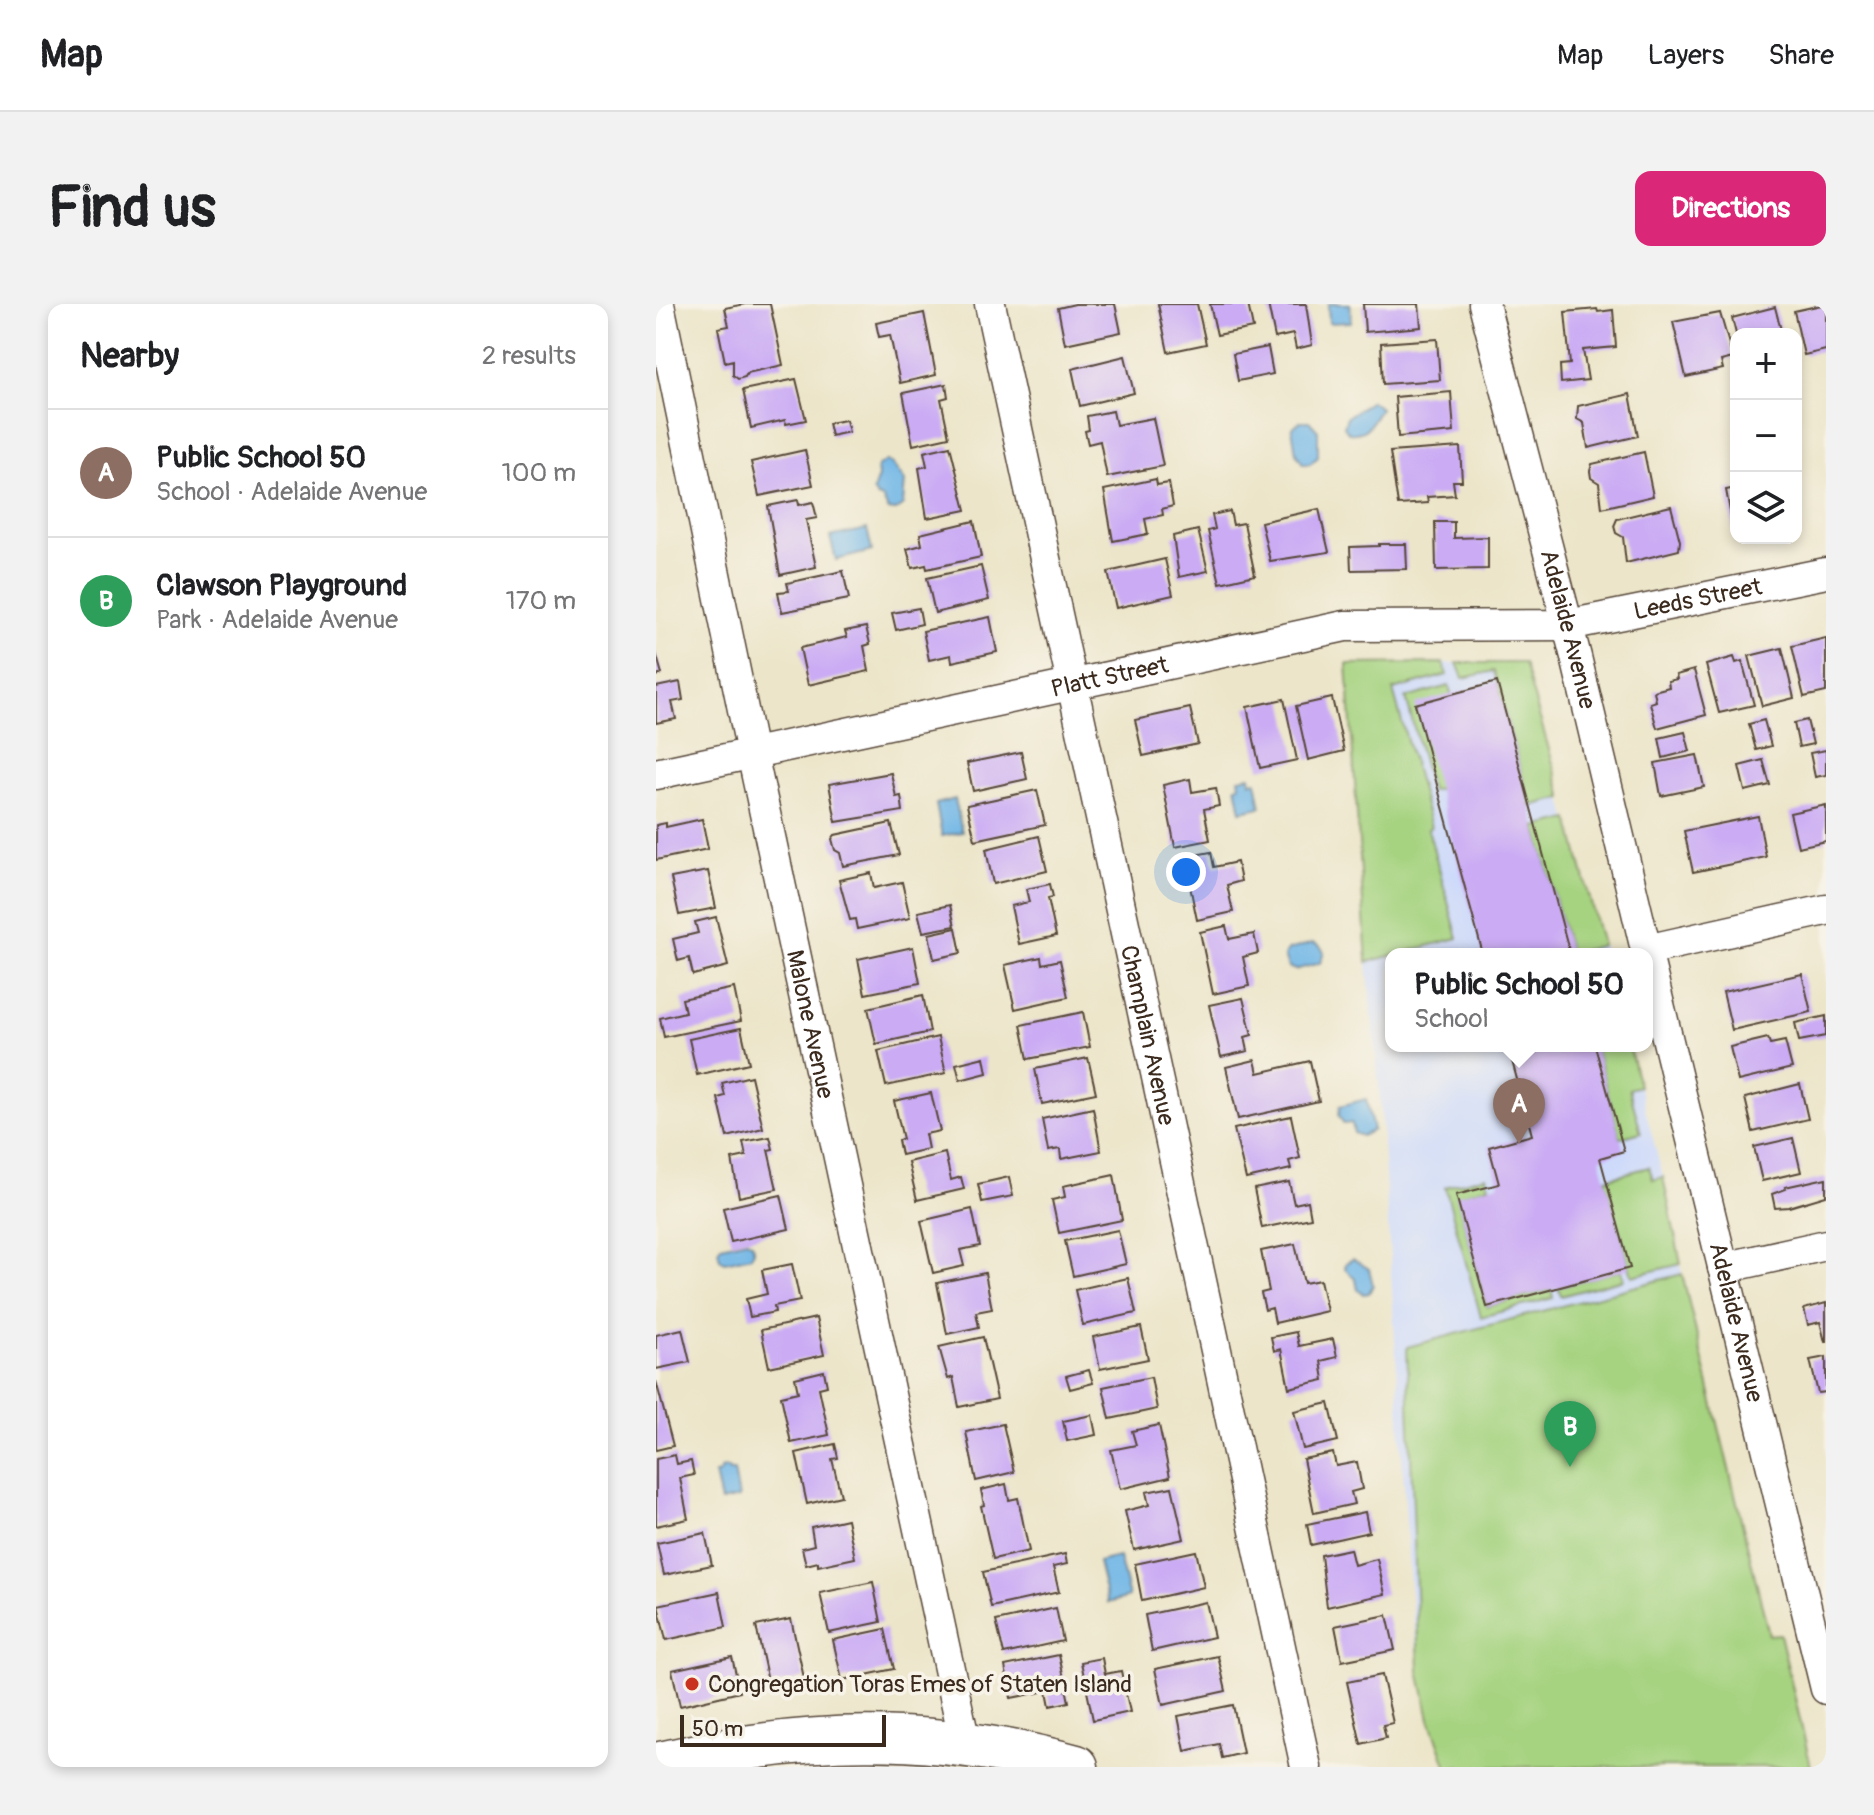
<!DOCTYPE html>
<html lang="en">
<head>
<meta charset="utf-8">
<style>
	body { margin:0; font-family:Pangolin,sans-serif; background:#f2f2f2; color:#202124 }
	.controls { position:absolute; right:24px; top:24px; display:grid; overflow:hidden; border-radius:16px; box-shadow:0 4px 12px #0003 }
	.controls button { width:72px; height:72px; display:grid; place-items:center; padding:0; border:0; border-bottom:2px solid #e0e0e0; background:#fff; color:#202124; font:40px sans-serif }
	.scale { position:absolute; left:24px; bottom:20px; width:206px; box-sizing:border-box; padding-left:8px; border:4px solid #3b2a1e; border-top:0; font-size:22px; line-height:28px; white-space:nowrap; color:#3b2a1e; -webkit-text-stroke:6px #f7f3e8; paint-order:stroke }
	.you { position:absolute; left:530px; top:568px; width:28px; height:28px; margin:-20px; border:6px solid #fff; border-radius:50%; background:#1a73e8; box-shadow:0 0 0 12px #1a73e833 }
	.badge { display:grid; place-items:center; width:52px; height:52px; border-radius:50%; background:#db2777; color:#fff; font-size:26px; font-weight:700 }
	.pin { position:absolute; translate:-50% -66px; filter:drop-shadow(0 2px 4px #0008) }
	.pin::after { content:''; position:absolute; top:42px; width:28px; height:24px; background:inherit; clip-path:polygon(0 0,100% 0,50% 100%) }
	.popup { position:absolute; left:729px; top:644px; width:268px; height:104px; box-sizing:border-box; display:grid; place-content:center; border-radius:16px; background:#fff; filter:drop-shadow(0 2px 6px #0005); font-size:26px; white-space:nowrap; color:#757577 }
	.popup b { font-size:30px; color:#202124 }
	.popup::after { content:''; position:absolute; left:50%; top:100%; margin-left:-16px; border:16px solid transparent; border-top-color:#fff }
	.list { margin:0; padding:0; list-style:none }
	h2 { display:flex; justify-content:space-between; align-items:center; height:104px; margin:0; padding:0 32px; font-size:34px }
	h2 small { font-size:26px; font-weight:400; color:#757577 }
	.list li { display:grid; grid-template-columns:52px 1fr auto; gap:24px; align-items:center; box-sizing:border-box; height:128px; padding:0 32px; border-top:2px solid #e0e0e0 }
	.list b { display:block; font-size:30px; white-space:nowrap }
	.list p { margin:0; font-size:26px; white-space:nowrap; color:#757577 }
	.list em { font-size:26px; font-style:normal; color:#757577 }
	.icon { flex:none; width:44px; height:44px; fill:none; stroke:currentColor; stroke-width:2; stroke-linecap:round; stroke-linejoin:round }
	.map { position:relative; flex:none; width:1170px; height:1463px; overflow:hidden; border-radius:16px }
	header { display:flex; align-items:center; gap:48px; box-sizing:border-box; height:112px; padding:0 40px; background:#fff; border-bottom:2px solid #e0e0e0 }
	header strong { font-size:38px }
	nav { display:flex; gap:44px; margin-inline-start:auto; font-size:28px }
	.intro { display:flex; align-items:center; justify-content:space-between; box-sizing:border-box; height:192px; padding:0 48px }
	h1 { margin:0; font-size:56px }
	.button { padding:20px 36px; border-radius:16px; background:#db2777; color:#fff; font-size:28px; font-weight:700 }
	main { display:flex; gap:48px; padding:0 48px }
	aside { flex:1; background:#fff; border-radius:16px; box-shadow:0 4px 12px #0003 }
	.map>svg:first-child { display:block }
	.built { fill:#cedafa }
	.green { fill:#a6d380; stroke:#707e4f; stroke-width:2 }
	.water { fill:#6fb6e6; stroke:#557082; stroke-width:2 }
	.building { fill:#caabf4 }
	.lines { fill:none; stroke-linecap:round; stroke-linejoin:round }
	.minor-casing { stroke:#564638; stroke-width:33 }
	.primary-casing { stroke:#564638; stroke-width:47 }
	.minor { stroke:#fff; stroke-width:30 }
	.primary { stroke:#fff; stroke-width:44 }
	.poi-dot { fill:#c8321e; stroke:#f7f3e8; stroke-width:3 }
	.labels { text-anchor:middle; stroke-width:7; stroke-linejoin:round; paint-order:stroke }
	.street-label { font-size:24px; fill:#3b2a1e; stroke:#f7f3e8 }
	.poi-label { font-size:24px; fill:#3b2a1e; stroke:#f7f3e8; text-anchor:start }
</style>
</head>
<body>
<header>
<strong>Map</strong>
<nav><a>Map</a><a>Layers</a><a>Share</a></nav>
</header>
<div class="intro"><h1>Find us</h1><a class="button">Directions</a></div>
<main>
<aside>
<h2>Nearby<small>2 results</small></h2>
<ul class="list">
<li><span class="badge" style="background:#8d6e63">A</span><div><b>Public School 50</b><p>School · Adelaide Avenue</p></div><em>100 m</em></li>
<li><span class="badge" style="background:#2e9e5b">B</span><div><b>Clawson Playground</b><p>Park · Adelaide Avenue</p></div><em>170 m</em></li>
</ul>
</aside>
<div class="map">
<svg width="1170" height="1463" viewBox="0 0 1170 1463">
	<rect width="100%" height="100%" fill="#f7f3e8"/>
	<filter id="ink" filterUnits="userSpaceOnUse"><feTurbulence type="fractalNoise" baseFrequency=".0125" numOctaves="2"/><feDisplacementMap in="SourceGraphic" scale="16" xChannelSelector="R" yChannelSelector="G"/><feConvolveMatrix kernelMatrix="1 2 1 2 8 2 1 2 1" color-interpolation-filters="sRGB"/></filter>
	<filter id="wash" filterUnits="userSpaceOnUse"><feTurbulence type="fractalNoise" baseFrequency=".006" numOctaves="4" result="noise"/><feDisplacementMap in="SourceGraphic" scale="32" xChannelSelector="R" yChannelSelector="G"/><feGaussianBlur stdDeviation="1.8" result="paint"/><feColorMatrix in="noise" values="0 0 0 0 0 0 0 0 0 0 0 0 0 0 0 0 0 1.4 0 .05"/><feComposite in="paint" operator="in"/></filter>
	<g filter="url(#wash)">
		<rect width="100%" height="100%" fill="#ece5c9"/>
		<path class="built" d="M868,359L949,650H735V742H973L1007,873L1026,970L1113,1332L763,1367L754,1279L725,806L711,658L691,360Z"/>
		<path class="green" d="M787,359L791,371L737,386L775,523L772,525L802,634L711,658L691,360Z
			M801,359H868L907,494L874,502L838,367L807,374Z
			M793,382L795,390L783,485L775,487L750,394Z
			M913,515L946,641L914,650L880,523Z
			M939,742H973L983,782L973,785L985,828L964,834Z
			M993,863L997,876L1007,873L1025,960L976,972L949,875Z
			M830,872L833,882L801,892L831,1003L895,985L897,994L825,1013L789,883Z
			M965,966L968,975L905,992L902,983Z
			M1026,970L1113,1331L1124,1330L1155,1463H791L774,1415L763,1367L751,1043Z"/>
		<path class="water" d="M672,0H694L695,18L673,19Z
			M715,97L724,104C715,119 712,131 693,129L688,122L691,113Z
			M645,117H653L662,127V153L654,160H647L640,149L636,124Z
			M230,157L236,160L249,177L247,201L239,207L232,206L227,195L221,193L217,187L222,173L221,163Z
			M211,225L216,247L180,256L174,233Z
			M594,472L595,478L600,477L605,503L585,507L580,482L584,481L583,474Z
			M299,495L306,528L286,532L280,500Z
			M657,639L664,642L668,648L664,659L639,666L632,663L628,652L632,646Z
			M710,795L717,826L706,832L698,829L696,819L688,820L683,812L684,802Z
			M91,936L96,939L98,947L95,952L69,958L64,955L62,946L65,942Z
			M697,955L713,965L717,981L713,989L707,990L702,986L700,976L689,965L690,959Z
			M72,1164L73,1167H78L83,1194L65,1198L59,1170L64,1169V1165Z
			M463,1253L473,1293L452,1299L442,1258Z"/>
		<g id="blocks">
			<path class="building" d="M89,0H114L127,61L91,69L89,73L82,75L77,71V56L69,58L62,24L73,22L69,4Z
				M419,0H459L465,28L409,40L402,4Z
				M502,0H541L550,40L512,48Z
				M554,0H592L597,24L561,31Z
				M612,0H650L656,41L640,45L637,30L619,34Z
				M707,0H763L765,23L709,28Z
				M1170,0V46L1148,51L1138,7Z
				M1119,3L1126,30H1080L1076,14Z
				M941,5L942,8L957,6L960,43L927,46L932,76L905,79L904,61L914,60L909,8Z
				M268,9L280,71L244,79L234,31L223,33L220,19Z
				M1064,9L1077,54L1065,57L1067,65L1030,73L1017,18Z
				M781,35L784,76L727,80L725,39Z
				M612,43L617,70L582,77L577,50Z
				M469,52L478,89L424,102L416,65Z
				M140,75L150,116L130,120L129,116L95,124L87,86Z
				M290,80L292,93L285,95L293,133L257,141L247,89Z
				M795,88L798,128L742,133L739,93Z
				M974,90L982,132L932,144L928,119L921,115L922,102Z
				M457,107L460,121L497,114L507,162L451,173L444,137L432,140L429,127L433,126L431,112Z
				M190,116L193,128L175,132L172,119Z
				M294,142L310,206L271,214L263,164L271,162L268,148Z
				M804,143L806,177H797L799,191L771,193L772,199L742,201L734,148Z
				M149,146L157,181L103,192L95,158Z
				M988,148L997,192L946,204L943,179L935,174L934,167L936,160Z
				M500,175L501,181L513,179L517,202L506,205L507,211L489,215L492,230L457,237L448,186Z
				M1080,184V234H1079L1070,186Z
				M142,196L143,201L157,198L161,214L150,216L160,263L124,271L112,202Z
				M1015,202L1024,237L1023,246L970,259L967,233L960,229L958,222L961,215Z
				M663,205L673,248L614,257L605,218Z
				M574,207L577,221L588,219L599,271L564,279L552,227L559,225L556,211Z
				M318,217L325,253L271,265L270,261L256,264L251,245L266,241L264,230Z
				M779,218H798V234L832,233V265L780,266Z
				M542,226L552,267L523,273L517,232Z
				M723,240H750L751,265L695,266L694,243L723,242Z
				M509,255L517,291L460,304L452,268Z
				M325,262L333,296L279,309L271,274Z
				M187,267L193,295L126,308L122,288L133,287L131,279Z
				M263,304L266,320L240,326L236,309Z
				M334,313L341,348L296,358L295,351L273,356L267,327Z
				M210,323L214,340L208,342L213,367L152,381L144,344L191,333L189,327Z
				M1170,334V388L1148,393L1136,342Z
				M1126,344L1138,394L1106,402L1093,352Z
				M0,349L6,370L0,372Z
				M1078,353L1080,359L1086,357L1098,401L1063,409L1050,361Z
				M1038,366L1050,411L1001,424L994,399L1000,397L998,387L1013,383L1012,377L1021,375L1020,371Z
				M24,378L27,396L16,398L20,415L0,419V383Z
				M841,378L880,523L914,650H827L759,400Z
				M676,394L688,447L652,456L640,402Z
				M628,395L641,456L604,464L591,403Z
				M534,404L542,440L487,452L479,416Z
				M1108,416L1115,442L1100,446L1093,420Z
				M1151,416L1157,440L1143,443L1138,419Z
				M1029,428L1034,447L1007,454L1003,434Z
				M1170,446V471L1159,473L1154,449Z
				M365,448L371,475L317,487L311,459Z
				M1041,451L1048,483L1005,492L999,459Z
				M1107,456L1114,481L1089,487L1083,462Z
				M235,469L240,493L245,492L247,507L180,518L173,480Z
				M534,475L536,488L560,484L563,502L548,505L554,536L519,543L507,481Z
				M381,486L389,521L319,536L311,501Z
				M1170,501V537L1142,543L1134,509Z
				M1102,512L1110,553L1037,568L1028,527Z
				M46,515L52,545L0,556V521L10,519V523Z
				M235,519L243,551L187,562L184,549L179,546L176,535L179,531Z
				M383,532L391,567L337,580L330,545Z
				M555,548L558,563L581,558L585,577L571,581L577,608L541,616L528,553Z
				M52,567L60,604L23,611L15,574Z
				M215,569L218,584L246,578L254,614L201,625L199,615L194,616L183,576Z
				M394,580L397,593L392,594L400,632L363,640L355,602L373,598L370,585Z
				M294,601L299,622L267,628L262,608Z
				M60,613L72,662L37,671L33,654L22,657L17,635L42,629L39,618Z
				M570,622L573,635L598,630L602,649L587,653L593,682L557,690L544,628Z
				M300,624L305,649L278,655L273,630Z
				M257,643L264,679L209,690L202,655Z
				M385,653L386,660L404,656L412,693L359,705L349,661Z
				M1146,670L1155,708L1076,726L1067,688Z
				M78,684L85,717L8,733L4,714L29,708L26,695Z
				M267,691L274,728L220,740L212,704Z
				M587,694L596,731L589,733L592,747L565,753L553,701Z
				M427,708L434,743L372,755L365,721Z
				M1170,712V732L1143,737L1139,719Z
				M85,724L93,759L41,771L33,735Z
				M282,733L290,769L230,782L222,747Z
				M1112,734L1114,740L1129,737L1136,764L1082,777L1074,743Z
				M852,742H939L968,847L944,854L974,964L831,1003L800,891L843,880L833,843L876,831Z
				M328,753L331,769L304,776L300,760Z
				M432,754L440,789L386,800L379,765Z
				M599,756L602,769L654,757L663,797L582,815L570,763Z
				M95,772L107,824L71,833L62,794L69,792L66,779Z
				M1144,780L1152,815L1097,828L1089,794Z
				M275,789L284,827L269,830L272,845L245,851L242,836L247,835L238,797Z
				M437,804L445,847L405,855L404,845L392,847L386,815Z
				M635,812L644,854L633,857L635,865L590,875L578,825Z
				M114,833L117,845L112,846L121,885L83,893L76,855L90,852L87,838Z
				M1137,834L1145,868L1106,877L1098,843Z
				M289,849L295,876L305,873L308,885L261,896L252,858Z
				M458,871L466,916L403,929L396,896L409,893L407,882Z
				M353,873L357,892L326,898L322,880Z
				M1170,874V892L1133,903L1119,904L1116,890L1130,885L1129,883Z
				M633,878L638,900L652,897L655,914L606,924L598,885Z
				M125,891L133,925L75,938L67,904Z
				M316,905L324,942L304,946L308,962L277,969L265,917Z
				M462,926L470,960L417,972L409,937Z
				M639,940L648,979L664,976L671,1007L619,1019L616,1004L609,1006L605,989L613,987L605,947Z
				M136,960L144,997L118,1002L119,1008L94,1013L90,995L111,990L106,966Z
				M329,969L336,1005L320,1008L323,1023L291,1030L281,979Z
				M472,974L480,1009L427,1021L419,986Z
				M1170,999V1038H1169L1164,1018L1152,1021L1148,1005Z
				M160,1014L168,1051L113,1063L105,1026Z
				M485,1023L492,1055L444,1065L437,1033Z
				M26,1025L34,1058L0,1065V1031Z
				M640,1028L643,1042L677,1035L681,1053L665,1057L668,1076L633,1084L625,1045L618,1047L615,1033Z
				M327,1033L341,1095L303,1103L297,1073L292,1075L283,1043Z
				M1170,1053V1088L1162,1089L1154,1056Z
				M433,1066L437,1079L414,1085L410,1072Z
				M168,1067L171,1082L163,1084L173,1131L135,1139L125,1092L142,1088L139,1074Z
				M495,1073L501,1105L454,1115L447,1083Z
				M0,1077L17,1142L0,1146Z
				M673,1099L682,1137L647,1145L638,1107Z
				M436,1111L440,1131L411,1137L407,1117Z
				M347,1120L358,1168L320,1177L310,1128Z
				M503,1121L514,1173L464,1185L455,1146L480,1141L476,1127Z
				M179,1140L182,1154L176,1155L185,1192L151,1200L140,1149Z
				M677,1149L680,1162L701,1158L706,1185L695,1188L698,1200L658,1209L647,1155Z
				M19,1151L21,1160L35,1157L38,1171L24,1174L32,1215L0,1222V1155Z
				M350,1180L353,1196L362,1194L373,1247L337,1255L325,1202L328,1201L325,1186Z
				M516,1183L528,1235L478,1246L469,1207L493,1201L490,1188Z
				M709,1208L713,1228L655,1241L651,1220Z
				M191,1215L199,1254L162,1262V1258L150,1261L146,1244L158,1241L155,1223Z
				M49,1229L56,1261L8,1271L1,1239Z
				M694,1245L698,1261L721,1255L729,1290L671,1303L665,1251Z
				M540,1247L548,1283L486,1297L479,1260Z
				M409,1250L411,1260L397,1263L403,1288L335,1303L327,1268Z
				M217,1278L225,1318L173,1329L164,1289Z
				M63,1288L70,1323L10,1336L2,1301Z
				M550,1298L558,1333L496,1347L489,1311Z
				M400,1304L407,1337L348,1350L340,1317Z
				M731,1311L739,1346L686,1357L679,1322Z
				M135,1315L148,1374L113,1382L100,1322Z
				M229,1325L238,1365L186,1376L177,1336Z
				M403,1351L413,1398L394,1402L391,1387L355,1394L349,1362Z
				M562,1352L570,1387L507,1401L499,1365Z
				M76,1353L84,1388L24,1402L16,1366Z
				M446,1354L449,1370L465,1367L474,1408L437,1416L425,1358Z
				M726,1371L737,1419L727,1421L730,1434L705,1440L691,1378Z
				M577,1401L587,1449L566,1454L563,1440L529,1447L522,1412Z"/>
		</g>
	</g>
	<g filter="url(#ink)">
		<use href="#blocks" fill-opacity="0" stroke="#564638" stroke-width="2"/>
		<g class="lines">
			<defs>
				<g id="minor">
					<path id="s1" d="M3,0L96,449L309,1439"/>
					<path id="s2" d="M334,0L650,1463"/>
					<path id="s3" d="M828,0L920,353L991,650"/>
					<path id="s4" d="M0,470L689,322L912,321L1170,269"/>
					<path d="M990,646L1170,606"/>
					<path id="s5" d="M991,651L1170,1385"/>
					<path d="M1067,964L1170,941"/>
				</g>
				<path id="primary" d="M0,1461C146,1427 274,1423 420,1463"/>
			</defs>
			<use href="#minor" class="minor-casing"/>
			<use href="#primary" class="primary-casing"/>
			<use href="#minor" class="minor"/>
			<use href="#primary" class="primary"/>
		</g>
	</g>
	<circle class="poi-dot" cx="36" cy="1380" r="8"/>
	<g class="labels">
		<g class="street-label">
			<text dy="8" stroke="none"><textPath href="#s4" startOffset="1060">Leeds Street</textPath></text>
			<text dy="8" stroke="none"><textPath href="#s3" startOffset="336">Adelaide Avenue</textPath></text>
			<text dy="8" stroke="none"><textPath href="#s4" startOffset="464">Platt Street</textPath></text>
			<text dy="8" stroke="none"><textPath href="#s1" startOffset="736">Malone Avenue</textPath></text>
			<text dy="8" stroke="none"><textPath href="#s2" startOffset="748">Champlain Avenue</textPath></text>
			<text dy="8" stroke="none"><textPath href="#s5" startOffset="378">Adelaide Avenue</textPath></text>
		</g>
		<g class="poi-label">
			<text x="52" y="1388">Congregation Toras Emes of Staten Island</text>
		</g>
	</g>
</svg>
<div class="controls">
<button>+</button>
<button>−</button>
<button><svg class="icon" aria-label="layers" viewBox="0 0 24 24"><path d="M12 4l9 5-9 5-9-5zM3 14l9 5 9-5"/></svg></button>
</div>
<div class="scale">50 m</div>
<div class="you"></div>
<div class="pin badge" style="left:863px;top:840px;background:#8d6e63">A</div>
<div class="popup"><b>Public School 50</b>School</div>
<div class="pin badge" style="left:914px;top:1163px;background:#2e9e5b">B</div>
</div>
</main>
</body>
</html>
